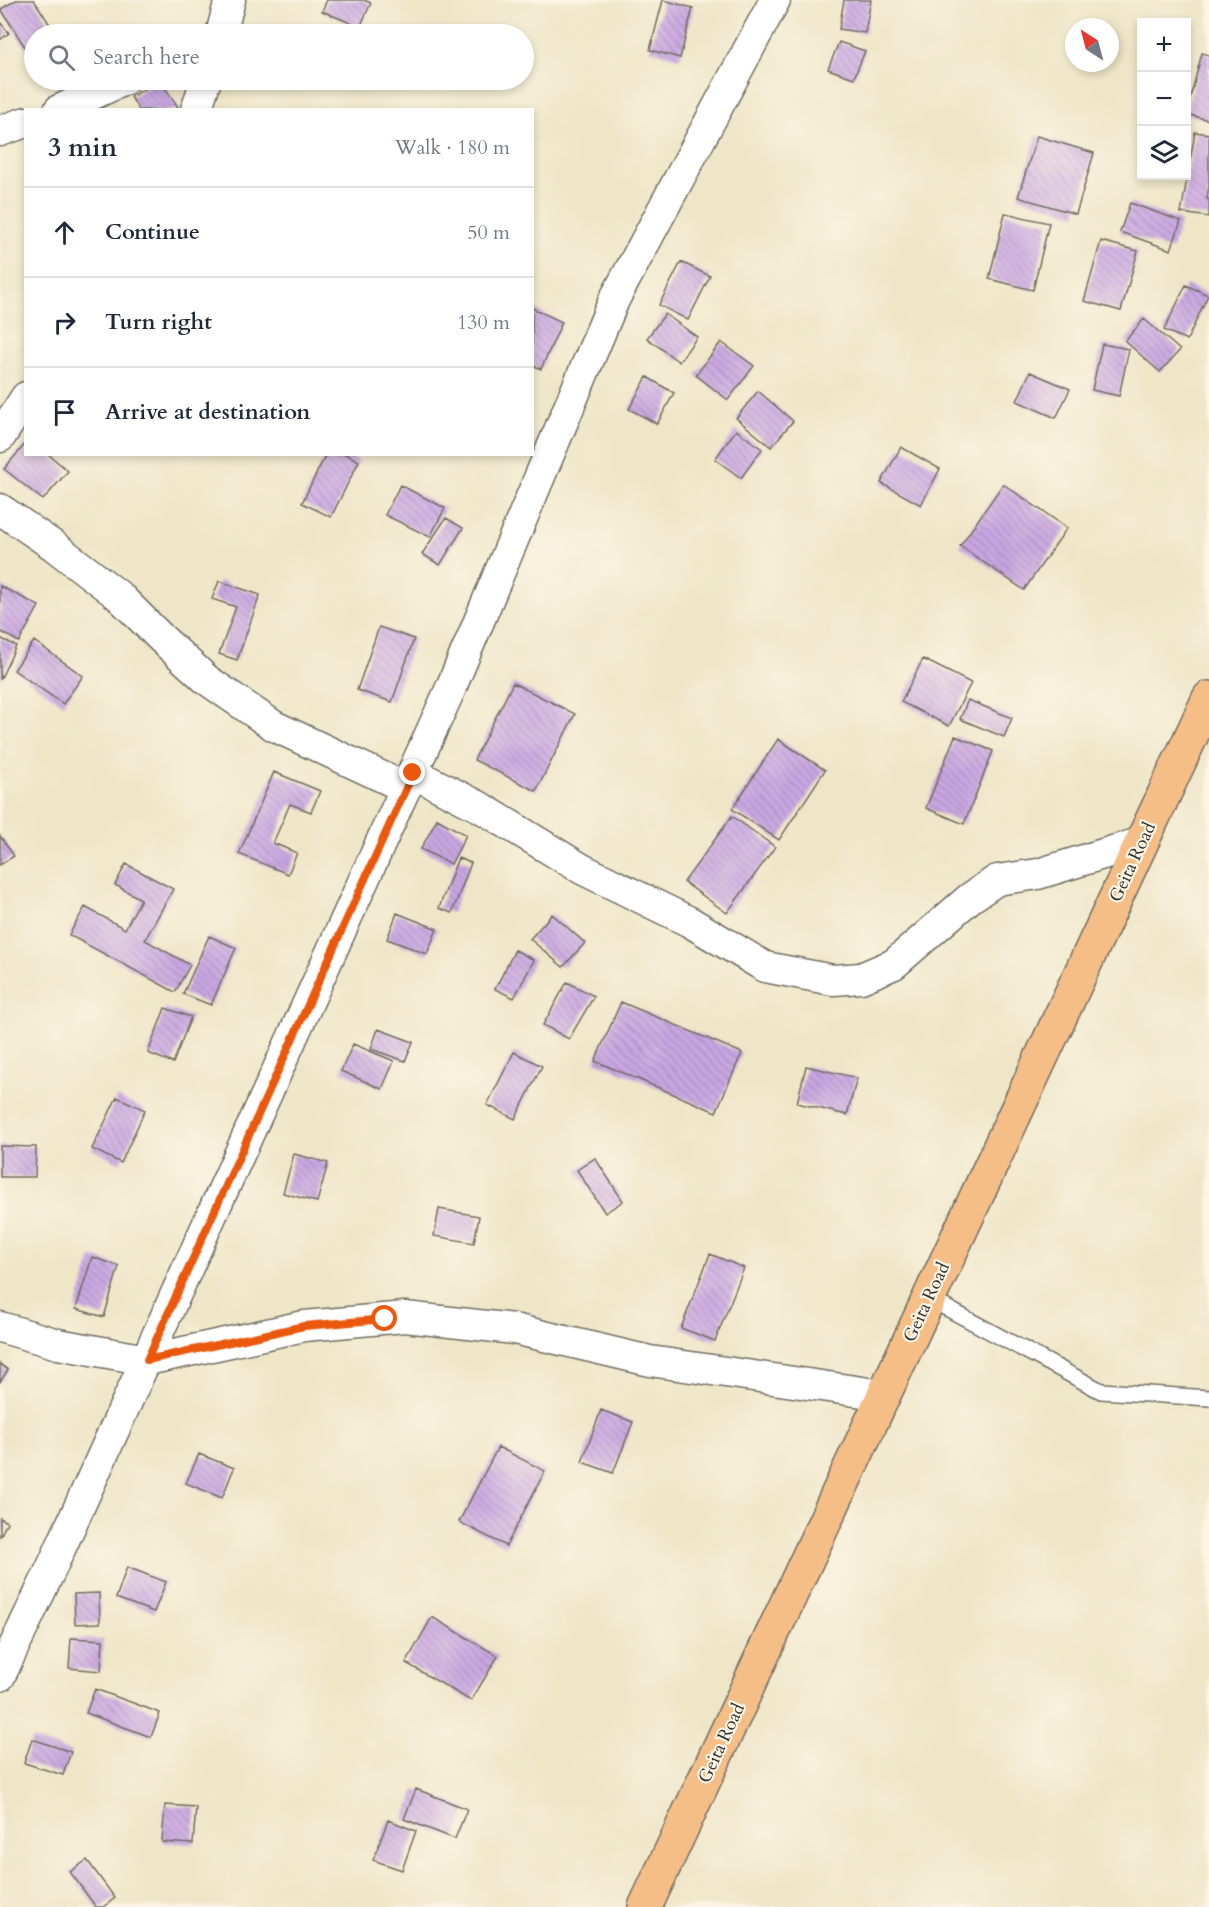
<!DOCTYPE html>
<html lang="en">
<head>
<meta charset="utf-8">
<style>
	body { margin:0; font-family:Cardo,serif; background:#f2f2f3; color:#1f2937 }
	.controls { position:absolute; right:18px; top:18px; display:grid; overflow:hidden; border-radius:0px; box-shadow:0 3px 9px #0003 }
	.controls button { width:54px; height:54px; display:grid; place-items:center; padding:0; border:0; border-bottom:2px solid #e0e1e3; background:#fff; color:#1f2937; font:30px sans-serif }
	.compass { position:absolute; left:1065px; top:18px; width:54px; height:54px; border-radius:50%; background:#fff; box-shadow:0 3px 9px #0003; rotate:324deg }
	.stop { position:absolute; width:18px; height:18px; margin:-14px; border:4px solid #ea580c; border-radius:50%; background:#fff }
	.stop.end { background:#ea580c; border-color:#fff; box-shadow:0 2px 6px #0008 }
	.list { margin:0; padding:0; list-style:none }
	h2 { display:flex; justify-content:space-between; align-items:center; height:78px; margin:0; padding:0 24px; font-size:26px }
	h2 small { font-size:20px; font-weight:400; color:#747a83 }
	.list li { display:grid; grid-template-columns:39px 1fr auto; gap:18px; align-items:center; box-sizing:border-box; height:90px; padding:0 24px; border-top:2px solid #e0e1e3 }
	.list b { display:block; font-size:22px; white-space:nowrap }
	.list em { font-size:20px; font-style:normal; color:#747a83 }
	.icon { flex:none; width:33px; height:33px; fill:none; stroke:currentColor; stroke-width:2; stroke-linecap:round; stroke-linejoin:round }
	.map { position:relative; flex:none; width:1209px; height:1907px; overflow:hidden }
	.search { position:absolute; background:#fff; box-shadow:0 3px 9px #0003; left:24px; top:24px; width:510px; height:66px; display:flex; align-items:center; gap:15px; box-sizing:border-box; padding:0 21px; border-radius:33px; color:#747a83; font-size:22px }
	.panel { position:absolute; background:#fff; box-shadow:0 3px 9px #0003; left:24px; top:108px; width:510px; height:348px; border-radius:0px }
	.map>svg:first-child { display:block }
	.building { fill:url(#building-back-hatch) }
	.lines { fill:none; stroke-linecap:round; stroke-linejoin:round }
	.service-casing { stroke:#706c62; stroke-width:18 }
	.minor-casing { stroke:#706c62; stroke-width:33 }
	.trunk-casing { stroke:#706c62; stroke-width:36 }
	.service { stroke:#fff; stroke-width:15 }
	.minor { stroke:#fff; stroke-width:30 }
	.trunk { stroke:#f6be87; stroke-width:33 }
	.route { stroke:#ea580c; stroke-width:8 }
	.labels { text-anchor:middle; stroke-width:4.5; stroke-linejoin:round; paint-order:stroke }
	.street-label { font-size:18px; fill:#2b2b2b; stroke:#fcf5e5 }
</style>
</head>
<body>
<div class="map">
<svg width="1209" height="1907" viewBox="0 0 1209 1907">
	<defs>
		<pattern id="building-back-hatch" width="6" height="6" patternUnits="userSpaceOnUse" patternTransform="scale(1.5)"><rect width="6" height="6" fill="#caa7e3"/><path d="M-1 5l2 2M0 0l6 6M5-1l2 2" fill="none" stroke="#a488b8"/></pattern>
	</defs>
	<rect width="100%" height="100%" fill="#fcf5e5"/>
	<filter id="ink" filterUnits="userSpaceOnUse"><feTurbulence type="fractalNoise" baseFrequency=".0167" numOctaves="2"/><feDisplacementMap in="SourceGraphic" scale="12" xChannelSelector="R" yChannelSelector="G"/><feConvolveMatrix kernelMatrix="1 2 1 2 8 2 1 2 1" color-interpolation-filters="sRGB"/></filter>
	<filter id="wash" filterUnits="userSpaceOnUse"><feTurbulence type="fractalNoise" baseFrequency=".008" numOctaves="4" result="noise"/><feDisplacementMap in="SourceGraphic" scale="24" xChannelSelector="R" yChannelSelector="G"/><feGaussianBlur stdDeviation="1.35" result="paint"/><feColorMatrix in="noise" values="0 0 0 0 0 0 0 0 0 0 0 0 0 0 0 0 0 1.4 0 .05"/><feComposite in="paint" operator="in"/></filter>
	<g filter="url(#wash)">
		<rect width="100%" height="100%" fill="#efe6c8"/>
		<g id="blocks">
			<path class="building" d="M16,0H34L56,34H34V48L28,52L1,9Z
				M327,0H364L371,3L360,27L322,11Z
				M663,0L693,8L680,58L650,50Z
				M844,0H871L865,33L839,29Z
				M0,22L9,33L0,40Z
				M839,42L865,51L854,78L828,69Z
				M1202,53L1209,55V120L1186,114Z
				M158,80H160L180,110H139L131,97Z
				M1195,132L1209,134V186L1207,199H1209V217L1181,213Z
				M1037,136L1094,153L1076,214L1018,197Z
				M1130,203L1181,221L1171,250L1120,232Z
				M1005,213L1049,223L1033,290L989,279Z
				M1101,241L1138,251L1121,311L1084,301Z
				M681,262L710,276L688,320L659,305Z
				M1186,285L1208,295L1187,340L1164,330Z
				M532,308L562,322L541,369L532,365Z
				M665,314L697,337L679,362L647,338Z
				M1144,319L1180,350L1160,372L1125,341Z
				M721,342L754,366L728,400L696,375Z
				M1102,344L1129,349L1119,396L1092,390Z
				M1030,372L1070,389L1056,418L1017,401Z
				M647,377L674,393L657,424L629,409Z
				M758,391L793,421L771,447L736,418Z
				M736,430L762,449L741,478L715,459Z
				M26,443V454H48L68,471L43,500L4,469Z
				M901,447L940,469L921,505L881,483Z
				M326,454H346L359,461L331,517L302,503Z
				M1003,484L1067,528L1024,590L960,546Z
				M400,485L445,508L430,537L385,515Z
				M446,518L463,528L440,565L422,554Z
				M219,581L260,595L237,660L219,654L236,607L212,599Z
				M0,586L39,606L19,642L0,631Z
				M379,627L414,639L392,702L357,690Z
				M0,638L16,646L0,680Z
				M34,641L83,676L63,704L14,670Z
				M923,659L971,683L949,726L901,702Z
				M513,683L575,714L536,791L474,760Z
				M968,700L1012,718L1004,737L960,719Z
				M955,736L993,751L964,824L926,808Z
				M778,739L825,770L779,840L732,809Z
				M274,772L320,791L311,812L290,804L273,843L297,853L288,874L239,854Z
				M732,816L775,847L727,913L684,882Z
				M437,819L466,835L451,864L421,849Z
				M0,836L14,856L0,865Z
				M458,858L471,863L452,913L439,908Z
				M126,864L173,889L145,940L190,965L175,992L69,935L85,907L125,929L141,899L115,885Z
				M397,913L437,929L427,954L387,939Z
				M552,914L585,943L563,967L530,939Z
				M209,936L236,948L211,1005L183,994Z
				M515,950L534,960L514,998L495,989Z
				M567,982L594,996L569,1039L543,1025Z
				M621,1002L742,1053L716,1112L595,1061Z
				M165,1008L191,1017L173,1063L148,1053Z
				M378,1029L413,1042L405,1061L371,1049Z
				M353,1044L394,1061L382,1089L341,1071Z
				M514,1052L542,1066L515,1119L487,1105Z
				M806,1066L857,1078L847,1115L797,1103Z
				M117,1097L145,1110L121,1163L92,1149Z
				M0,1146L36,1147L35,1177H0Z
				M294,1154L328,1163L317,1202L283,1193Z
				M595,1158L623,1201L605,1213L577,1170Z
				M439,1209L479,1216L474,1243L434,1236Z
				M710,1254L744,1268L715,1341L681,1328Z
				M92,1257L119,1266L104,1317L76,1309Z
				M0,1364L8,1370L0,1382Z
				M601,1410L633,1422L613,1473L582,1462Z
				M498,1447L545,1471L506,1546L459,1522Z
				M199,1454L234,1468L222,1498L186,1483Z
				M0,1518L7,1522L0,1537Z
				M127,1567L166,1582L154,1612L116,1598Z
				M99,1593L100,1623L75,1624L74,1594Z
				M432,1617L498,1656L471,1701L406,1663Z
				M71,1638L103,1640L101,1671L69,1668Z
				M95,1689L160,1713L151,1737L86,1713Z
				M32,1739L71,1752L63,1775L24,1763Z
				M416,1789L467,1809L455,1839L404,1819Z
				M165,1805L196,1807L193,1844L162,1842Z
				M388,1820L416,1831L402,1870L373,1860Z
				M87,1860L115,1898L103,1907H96L70,1872Z"/>
		</g>
	</g>
	<g filter="url(#ink)">
		<use href="#blocks" fill-opacity="0" stroke="#706c62" stroke-width="1.5"/>
		<g class="lines">
			<defs>
				<path id="service" d="M928,1298L1101,1391L1209,1398"/>
				<path id="minor" d="M221,34L230,0
					M59,110L124,80
					M196,110L206,80
					M0,131L26,122
					M0,437L26,397
					M0,509L54,546L119,596L161,638L207,680L274,726L406,788
					M413,773L480,807L582,869L690,922L765,967L833,980L861,978L894,964L970,898L997,880L1038,874L1142,842
					M0,1327L58,1344L147,1360L304,1326L405,1317L514,1329L650,1361L883,1395
					M0,1676L51,1569L450,690L614,300L775,0"/>
				<path id="trunk" d="M645,1907L1209,698"/>
			</defs>
			<use href="#service" class="service-casing"/>
			<use href="#minor" class="minor-casing"/>
			<use href="#trunk" class="trunk-casing"/>
			<use href="#service" class="service"/>
			<use href="#minor" class="minor"/>
			<use href="#trunk" class="trunk"/>
		</g>
	</g>
	<g class="lines" filter="url(#ink)">
		<path class="route" d="M385,1319L304,1326L147,1360L413,773"/>
	</g>
	<g class="labels">
		<g class="street-label">
			<text transform="translate(1132 862) rotate(-65)" y="6">Geita Road</text>
			<text transform="translate(926 1302) rotate(-65)" y="6">Geita Road</text>
			<text transform="translate(721 1743) rotate(-65)" y="6">Geita Road</text>
		</g>
	</g>
</svg>
<div class="controls">
<button>+</button>
<button>−</button>
<button><svg class="icon" aria-label="layers" viewBox="0 0 24 24"><path d="M12 4l9 5-9 5-9-5zM3 14l9 5 9-5"/></svg></button>
</div>
<svg class="compass" viewBox="-18 -18 36 36"><path d="M0-13l5 13h-10z" fill="#e53935"/><path d="M0 13l5-13h-10z" fill="#747a83"/></svg>
<div class="stop" style="left:385px;top:1319px"></div>
<div class="stop end" style="left:413px;top:773px"></div>
<div class="search"><svg class="icon" aria-label="search" viewBox="0 0 24 24"><circle cx="10" cy="10" r="6"/><path d="M15 15l6 6"/></svg>Search here</div>
<section class="panel">
<h2>3 min<small>Walk · 180 m</small></h2>
<ul class="list">
<li><svg class="icon" aria-label="ahead" viewBox="0 0 24 24"><path d="M12 20V5M6 11l6-6 6 6"/></svg><div><b>Continue</b></div><em>50 m</em></li>
<li><svg class="icon" aria-label="right" viewBox="0 0 24 24"><path d="M7 20v-9h11M14 6l5 5-5 5"/></svg><div><b>Turn right</b></div><em>130 m</em></li>
<li><svg class="icon" aria-label="arrive" viewBox="0 0 24 24"><path d="M6 21V4h12l-3 4 3 4H6"/></svg><div><b>Arrive at destination</b></div></li>
</ul>
</section>
</div>
</body>
</html>
